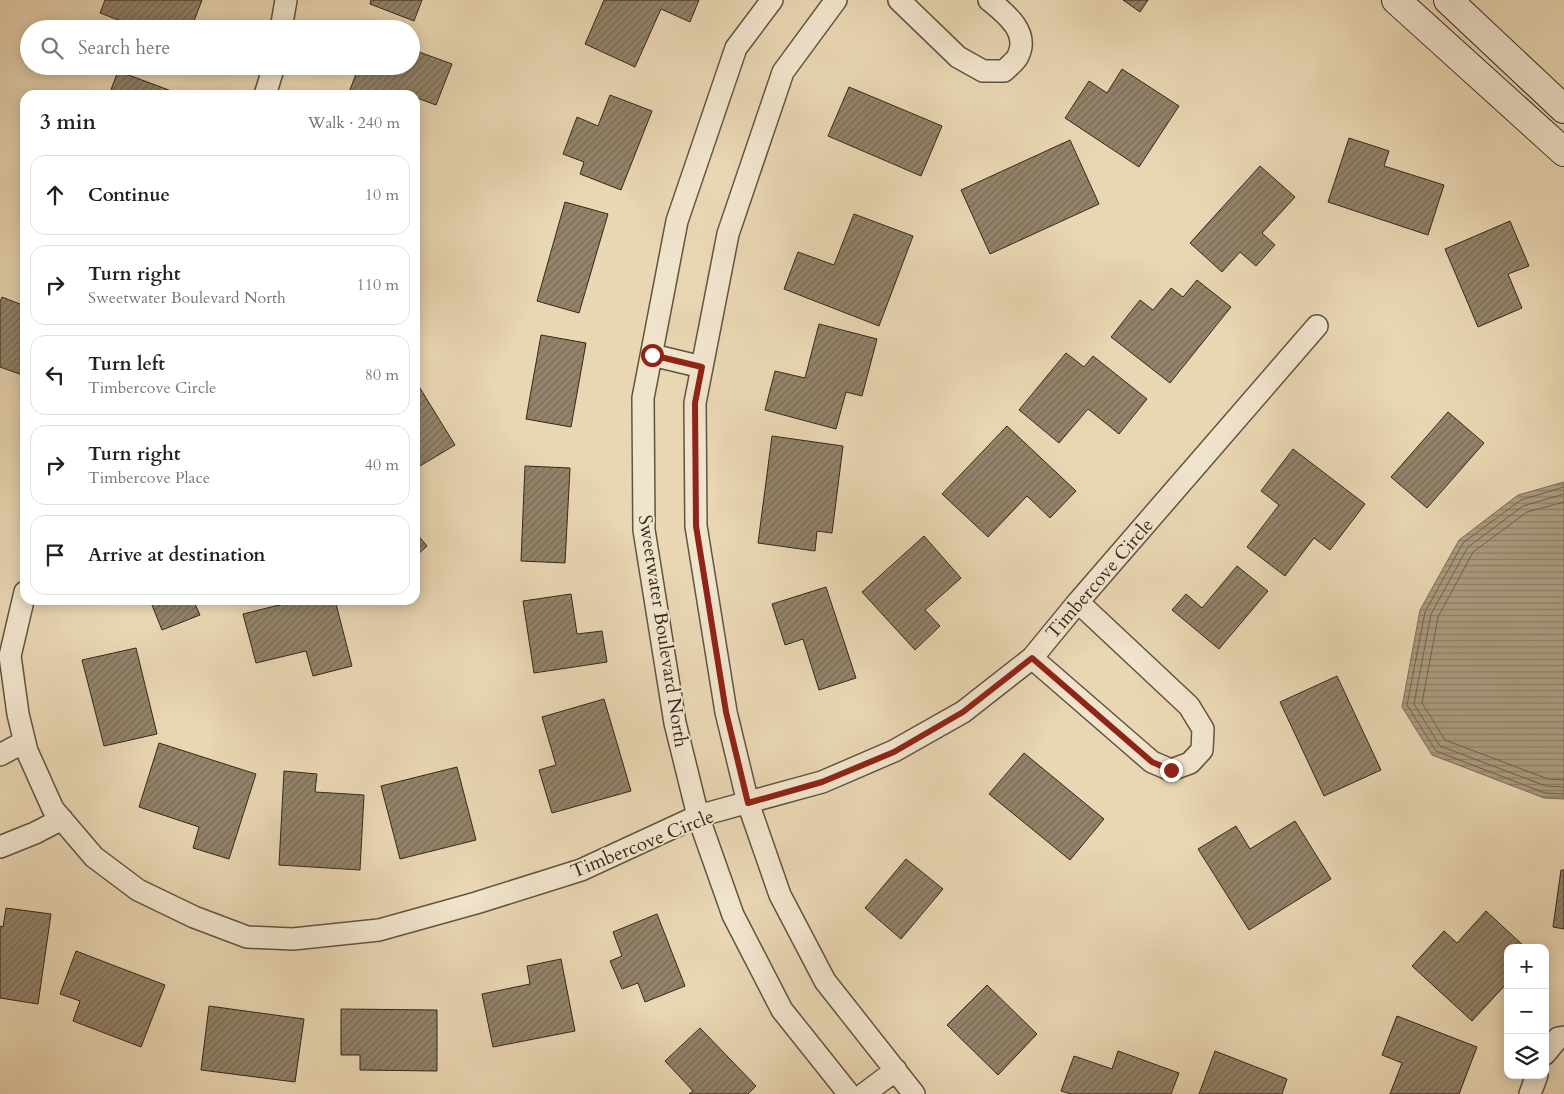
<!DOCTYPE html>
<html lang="en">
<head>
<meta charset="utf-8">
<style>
	body { margin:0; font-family:Cardo,serif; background:#f2f2f2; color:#222 }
	.controls { position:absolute; right:15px; bottom:15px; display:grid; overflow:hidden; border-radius:10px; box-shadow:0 2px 12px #0003 }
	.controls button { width:45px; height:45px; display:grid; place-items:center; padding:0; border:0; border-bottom:1px solid #e0e0e0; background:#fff; color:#222; font:25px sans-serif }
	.stop { position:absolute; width:15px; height:15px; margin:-11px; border:4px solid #8f2418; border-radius:50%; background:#fff }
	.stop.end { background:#8f2418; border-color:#fff; box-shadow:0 1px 5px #0008 }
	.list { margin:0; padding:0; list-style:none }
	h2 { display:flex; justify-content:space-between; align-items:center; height:65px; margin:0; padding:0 20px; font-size:21px }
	h2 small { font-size:16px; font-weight:400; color:#767676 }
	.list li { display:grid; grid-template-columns:32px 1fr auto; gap:15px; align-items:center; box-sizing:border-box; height:80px; margin:0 10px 10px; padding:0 10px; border:1px solid #e0e0e0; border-radius:15px }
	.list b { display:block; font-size:19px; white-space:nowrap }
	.list p { margin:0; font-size:16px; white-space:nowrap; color:#767676 }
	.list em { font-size:16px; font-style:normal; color:#767676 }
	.icon { flex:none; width:28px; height:28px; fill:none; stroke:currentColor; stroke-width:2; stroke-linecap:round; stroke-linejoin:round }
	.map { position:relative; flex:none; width:1564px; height:1094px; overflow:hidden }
	.search { position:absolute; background:#fff; box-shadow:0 2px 12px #0003; left:20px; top:20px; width:400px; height:55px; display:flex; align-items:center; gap:12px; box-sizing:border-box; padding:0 18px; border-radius:28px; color:#767676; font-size:19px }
	.panel { position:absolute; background:#fff; box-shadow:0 2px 12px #0003; left:20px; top:90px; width:400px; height:515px; border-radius:15px }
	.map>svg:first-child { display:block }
	.water { fill:url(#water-rules); stroke:#7b6d57 }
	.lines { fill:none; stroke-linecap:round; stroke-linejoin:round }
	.shore { stroke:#6f624d; stroke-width:1 }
	.building { fill:url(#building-hatch); stroke:#33291b }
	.minor-casing { stroke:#605441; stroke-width:24 }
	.secondary-casing { stroke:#33291b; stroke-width:30 }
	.minor { stroke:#f1e4cd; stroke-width:21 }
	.secondary { stroke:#f1e4cd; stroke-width:28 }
	.route { stroke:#8f2418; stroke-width:6 }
	.labels { text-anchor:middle; stroke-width:4; stroke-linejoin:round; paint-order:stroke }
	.street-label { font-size:19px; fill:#33291b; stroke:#f1e4cd }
</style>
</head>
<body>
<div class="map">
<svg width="1564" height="1094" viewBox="0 0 1564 1094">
	<defs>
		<pattern id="water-rules" width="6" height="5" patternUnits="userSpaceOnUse" patternTransform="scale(1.25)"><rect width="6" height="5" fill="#ab9b7f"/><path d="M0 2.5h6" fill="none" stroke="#8c7e67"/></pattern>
		<pattern id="building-hatch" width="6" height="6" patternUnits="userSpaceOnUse" patternTransform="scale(1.25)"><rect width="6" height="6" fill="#92836a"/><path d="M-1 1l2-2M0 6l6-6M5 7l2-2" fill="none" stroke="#786b56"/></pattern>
	</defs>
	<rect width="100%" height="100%" fill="#e9d6b2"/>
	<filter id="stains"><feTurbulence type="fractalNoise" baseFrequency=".004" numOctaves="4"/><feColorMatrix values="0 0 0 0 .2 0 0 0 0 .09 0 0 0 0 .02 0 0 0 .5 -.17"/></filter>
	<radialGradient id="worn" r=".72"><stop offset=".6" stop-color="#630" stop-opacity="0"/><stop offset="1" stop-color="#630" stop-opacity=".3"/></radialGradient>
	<path class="water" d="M1564,482V799L1544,798L1432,755L1402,707L1420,610L1459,540L1518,495Z"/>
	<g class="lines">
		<path class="shore" d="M1564,487L1521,500L1463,543L1425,612L1407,705L1436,751L1545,793L1564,794
			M1564,494L1523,506L1468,547L1431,614L1414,704L1440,746L1546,786L1564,787
			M1564,502L1527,512L1473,552L1438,617L1422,703L1445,740L1548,779L1564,780"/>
	</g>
	<path class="building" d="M105,0H202L191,29H142L100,13Z
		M371,0H422L414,21L370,4Z
		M604,0H699L690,22L661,9L635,67L585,44Z
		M1123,0H1148L1140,12Z
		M411,49L452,64L436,105L417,98L415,104V95H348L359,66H411Z
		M1122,69L1179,106L1139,167L1065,118L1089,81L1107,93Z
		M118,71L182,95H109Z
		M849,87L942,126L921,176L828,136Z
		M610,95L652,111L621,190L580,174L584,162L563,154L577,117L598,126Z
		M1349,138L1389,151L1384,166L1444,185L1428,235L1328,202Z
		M1070,140L1099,204L990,254L961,190Z
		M1260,166L1295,197L1262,233L1275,245L1256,266L1240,252L1222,272L1190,243Z
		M565,202L608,214L579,313L537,301Z
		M854,214L913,236L879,326L784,289L798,252L834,265Z
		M1510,221L1529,266L1508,274L1522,308L1478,327L1445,249Z
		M1197,280L1231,307L1170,383L1111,337L1140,300L1153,310L1171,288L1183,297Z
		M2,297L25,306V376L0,367V302Z
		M819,324L877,339L862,396L846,392L836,429L765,410L775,371L805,378Z
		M541,335L586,343L571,427L526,419Z
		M1066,353L1084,367L1093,356L1147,399L1119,434L1088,409L1059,443L1019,410Z
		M415,380L455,445L415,469Z
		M1448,412L1484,443L1427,508L1391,477Z
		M1007,426L1076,491L1050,518L1027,496L988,537L942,494Z
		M772,436L843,446L832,533L817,531L815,551L758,543Z
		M1293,449L1365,504L1330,550L1314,538L1285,576L1247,547L1279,505L1261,491Z
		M525,466L570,468L565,563L521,561Z
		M415,532L427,546L415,557Z
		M924,536L961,578L925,610L940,626L915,650L862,592Z
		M1237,566L1268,591L1219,649L1172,610L1186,594L1202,608Z
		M826,587L856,678L819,690L803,639L785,645L772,604Z
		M571,594L577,634L602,631L607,662L534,673L523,601Z
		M150,600H193L200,615L162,630Z
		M299,600H335L352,666L313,676L306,651L256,663L243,614Z
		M136,648L157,734L104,746L82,660Z
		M1337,676L1381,770L1324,796L1280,702Z
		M604,699L631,791L552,813L539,770L556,765L542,717Z
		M159,743L256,774L229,859L193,848L199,827L139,807Z
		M1024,753L1104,819L1070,860L989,794Z
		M457,767L476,840L400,859L381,786Z
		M284,771L317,774L315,792L364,795L360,870L279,865Z
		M1295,821L1331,879L1249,930L1198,849L1236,826L1250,849Z
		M906,859L943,889L901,939L865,908Z
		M1561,870H1564V929L1553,927Z
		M6,908L51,914L38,1004L0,998V926L3,927Z
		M1486,911L1526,948H1508V982L1472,1021L1412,966L1444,931L1457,943Z
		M657,914L685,986L645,1002L638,983L622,989L610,961L622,956L613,932Z
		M76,951L165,985L141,1047L73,1021L80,1001L60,994Z
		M561,959L575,1031L493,1047L482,994L530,984L527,966Z
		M987,985L1037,1034L998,1075L947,1025Z
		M209,1006L304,1019L295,1082L201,1070Z
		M341,1009L437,1010V1071L360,1070V1055H341Z
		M1397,1016L1477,1047L1459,1094H1390L1402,1063L1382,1055Z
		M700,1028L756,1086L748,1094H689L693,1091L665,1061Z
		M1118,1051L1179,1073L1171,1094H1071L1061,1091L1074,1056L1112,1069Z
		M1215,1051L1287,1079L1282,1094H1199Z"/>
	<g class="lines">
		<defs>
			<path id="minor" d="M772,0L736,48L677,221L643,398L644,530L675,723L698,816L733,915L782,1010L849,1094
				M836,0L783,72L728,234L695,403L696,526L726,712L748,803L780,895L825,981L914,1094
				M899,0L958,57L983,71H1004C1009,66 1016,61 1018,56C1030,32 1005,13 989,0
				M281,29L286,0
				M265,95L274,66
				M652,355L702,367
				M25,592L10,656L18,714L27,751L53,809L94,857L138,890L194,917L247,937L293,939L379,930L476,903L581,870L698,816L822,782L894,751L963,712L1032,658L1078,602L1317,326
				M1032,658L1152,762L1171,770L1190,763L1202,750L1203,729L1189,706L1078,602
				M0,755L24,742
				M0,847L35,833L62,819
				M1545,1054L1558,1038L1564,1037
				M864,1094L896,1070
				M1530,1094L1537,1075"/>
			<path id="secondary" d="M1396,0L1564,152
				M1448,0L1564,109"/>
		</defs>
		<use href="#minor" class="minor-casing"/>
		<use href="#secondary" class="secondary-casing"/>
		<use href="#minor" class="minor"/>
		<use href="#secondary" class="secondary"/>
	</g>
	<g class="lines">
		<path class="route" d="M652,355L702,367L695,403L696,526L726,712L748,803L822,782L894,752L963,712L1032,658L1152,762L1171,770"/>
	</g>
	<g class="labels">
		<g class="street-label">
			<text transform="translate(1099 578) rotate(-49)" y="7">Timbercove Circle</text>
			<text transform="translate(664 631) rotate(81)" y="7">Sweetwater Boulevard North</text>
			<text transform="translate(642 843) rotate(-22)" y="7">Timbercove Circle</text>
		</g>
	</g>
	<rect width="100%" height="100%" filter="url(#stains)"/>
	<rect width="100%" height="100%" fill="url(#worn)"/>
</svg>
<div class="controls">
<button>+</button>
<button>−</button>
<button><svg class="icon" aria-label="layers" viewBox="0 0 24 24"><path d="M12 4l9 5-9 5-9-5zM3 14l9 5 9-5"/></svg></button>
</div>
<div class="stop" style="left:652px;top:355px"></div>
<div class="stop end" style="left:1171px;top:770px"></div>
<div class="search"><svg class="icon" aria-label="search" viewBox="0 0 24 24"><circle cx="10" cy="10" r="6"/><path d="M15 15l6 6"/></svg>Search here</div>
<section class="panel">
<h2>3 min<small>Walk · 240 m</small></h2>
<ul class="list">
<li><svg class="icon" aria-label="ahead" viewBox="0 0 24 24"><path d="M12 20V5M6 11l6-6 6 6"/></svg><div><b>Continue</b></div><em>10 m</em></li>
<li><svg class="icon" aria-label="right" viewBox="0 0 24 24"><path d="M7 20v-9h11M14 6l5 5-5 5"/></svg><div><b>Turn right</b><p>Sweetwater Boulevard North</p></div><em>110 m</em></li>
<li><svg class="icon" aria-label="left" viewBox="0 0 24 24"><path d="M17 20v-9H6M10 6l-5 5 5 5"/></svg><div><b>Turn left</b><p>Timbercove Circle</p></div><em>80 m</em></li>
<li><svg class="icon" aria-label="right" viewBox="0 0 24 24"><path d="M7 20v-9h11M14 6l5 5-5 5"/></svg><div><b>Turn right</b><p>Timbercove Place</p></div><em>40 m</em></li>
<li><svg class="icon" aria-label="arrive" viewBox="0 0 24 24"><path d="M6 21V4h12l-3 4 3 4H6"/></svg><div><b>Arrive at destination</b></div></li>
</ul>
</section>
</div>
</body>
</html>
